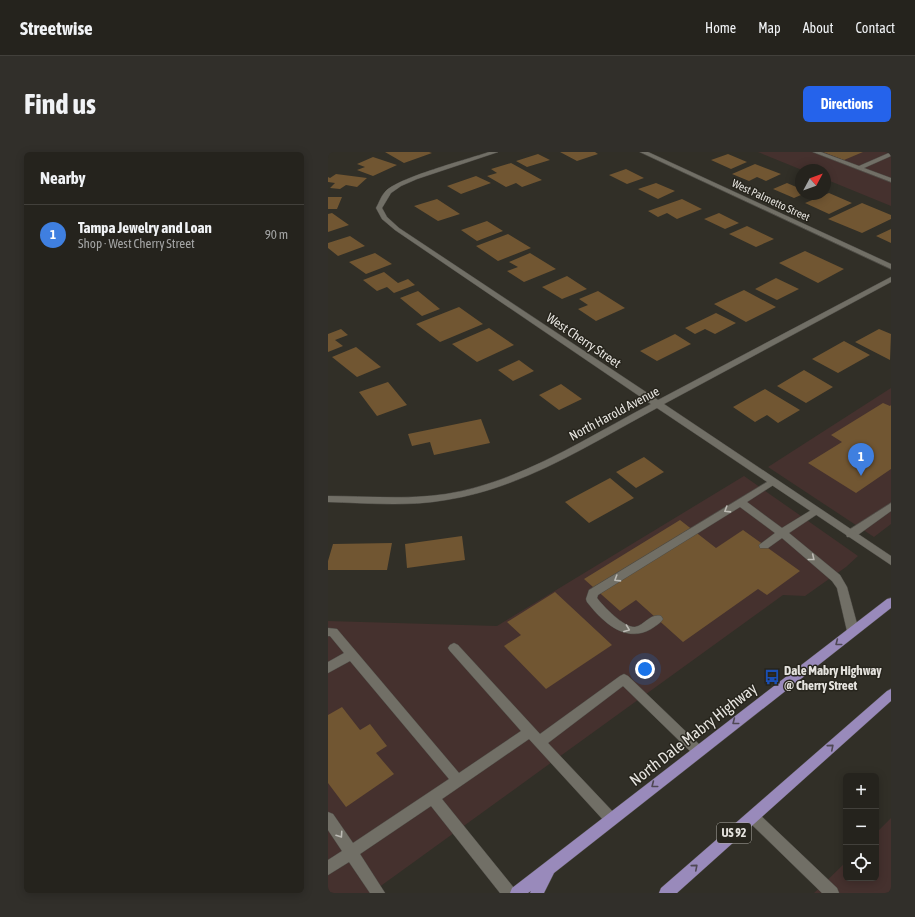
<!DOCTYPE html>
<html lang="en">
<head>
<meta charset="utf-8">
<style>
	body { margin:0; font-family:"Asap Condensed",sans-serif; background:#312f2a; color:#f1f3f6 }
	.controls { position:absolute; right:12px; bottom:12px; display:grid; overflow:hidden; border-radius:6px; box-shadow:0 2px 10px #0003 }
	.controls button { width:36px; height:36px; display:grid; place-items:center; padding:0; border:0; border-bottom:1px solid #42403b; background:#25231d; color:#f1f3f6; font:20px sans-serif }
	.compass { position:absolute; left:467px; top:12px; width:36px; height:36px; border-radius:50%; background:#25231d; box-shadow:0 2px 10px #0003; rotate:49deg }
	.you { position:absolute; left:317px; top:517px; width:14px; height:14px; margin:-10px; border:3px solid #fff; border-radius:50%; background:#1a73e8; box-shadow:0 0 0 6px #1a73e833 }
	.badge { display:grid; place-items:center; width:26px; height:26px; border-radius:50%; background:#2563eb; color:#fff; font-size:13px; font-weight:700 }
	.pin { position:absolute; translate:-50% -33px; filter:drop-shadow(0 1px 2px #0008) }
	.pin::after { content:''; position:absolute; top:21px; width:14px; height:12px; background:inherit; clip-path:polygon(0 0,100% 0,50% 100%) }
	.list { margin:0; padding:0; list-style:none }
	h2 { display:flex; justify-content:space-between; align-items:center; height:52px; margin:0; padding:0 16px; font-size:17px }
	h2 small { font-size:13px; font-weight:400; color:#a3a4a4 }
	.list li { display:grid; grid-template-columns:26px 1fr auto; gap:12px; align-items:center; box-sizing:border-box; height:60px; padding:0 16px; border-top:1px solid #42403b }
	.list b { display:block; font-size:15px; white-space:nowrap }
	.list p { margin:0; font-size:13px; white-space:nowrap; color:#a3a4a4 }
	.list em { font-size:13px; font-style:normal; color:#a3a4a4 }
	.icon { flex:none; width:22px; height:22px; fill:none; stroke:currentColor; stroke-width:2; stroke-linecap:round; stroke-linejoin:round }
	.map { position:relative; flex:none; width:563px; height:741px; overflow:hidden; border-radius:6px }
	header { display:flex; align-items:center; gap:24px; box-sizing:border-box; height:56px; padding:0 20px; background:#25231d; border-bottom:1px solid #42403b }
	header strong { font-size:19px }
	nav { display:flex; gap:22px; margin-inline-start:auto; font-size:14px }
	.intro { display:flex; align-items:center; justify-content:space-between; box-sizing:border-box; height:96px; padding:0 24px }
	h1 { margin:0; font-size:28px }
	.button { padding:10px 18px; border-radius:6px; background:#2563eb; color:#fff; font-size:14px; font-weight:700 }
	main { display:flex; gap:24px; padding:0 24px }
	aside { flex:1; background:#25231d; border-radius:6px; box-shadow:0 2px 10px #0003 }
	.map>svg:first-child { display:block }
	.commercial { fill:#45312e }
	.building { fill:#715632 }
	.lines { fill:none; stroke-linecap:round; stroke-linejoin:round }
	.lane-casing { stroke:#4e4c46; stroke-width:1 }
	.street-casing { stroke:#4e4c46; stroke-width:1 }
	.primary-casing { stroke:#4e4c46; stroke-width:1 }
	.lane { fill:#716f66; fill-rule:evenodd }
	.street { fill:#716f66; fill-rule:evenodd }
	.primary { fill:#998abb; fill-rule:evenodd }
	.oneway { stroke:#bdbbb5 }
	.oneway2 { stroke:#4f4854 }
	.labels { text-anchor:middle; stroke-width:3; stroke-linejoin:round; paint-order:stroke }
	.far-street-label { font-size:11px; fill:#e6e4df; stroke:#27251d }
	.shield { fill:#27251d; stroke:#adaba5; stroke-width:1 }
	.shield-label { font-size:12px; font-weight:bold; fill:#e6e4df }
	.street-label { font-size:13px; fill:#e6e4df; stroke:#27251d }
	.poi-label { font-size:13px; font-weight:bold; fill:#e6e4df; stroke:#27251d; text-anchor:start }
	.near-street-label { font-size:16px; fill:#e6e4df; stroke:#27251d }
</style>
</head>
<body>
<header>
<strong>Streetwise</strong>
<nav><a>Home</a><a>Map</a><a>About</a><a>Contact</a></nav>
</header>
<div class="intro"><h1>Find us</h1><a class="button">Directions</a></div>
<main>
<aside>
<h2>Nearby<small></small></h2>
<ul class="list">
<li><span class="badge" style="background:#3f7fe0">1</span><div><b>Tampa Jewelry and Loan</b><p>Shop · West Cherry Street</p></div><em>90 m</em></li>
</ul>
</aside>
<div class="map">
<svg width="563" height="741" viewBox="0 0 563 741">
	<rect width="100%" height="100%" fill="#312f27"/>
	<path class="commercial" d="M430,0H563V54L497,27V18H474Z
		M563,236V372L546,385L440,315Z
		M416,324L530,404L518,415L477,444L455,443L43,741H0V469L169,474Z
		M563,666V741H486L518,710V726H548V681Z"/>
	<path class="building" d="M57,0H101L104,1L76,11Z
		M232,0H267L270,2L249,9Z
		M495,0H535L516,8Z
		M210,2L222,8L199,15L188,9Z
		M400,2L419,10L403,17L383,8Z
		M45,5L69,13L45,24L29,18L37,15L29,12Z
		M183,11L214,28L194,35L188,31L178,35L159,24L169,21L163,17Z
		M427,12L453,22L438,29L429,25L421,29L404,22Z
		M298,17L316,26L299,32L281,23Z
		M8,22L39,26L29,35L18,33L12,37L2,36L7,31L0,30V25L2,26Z
		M148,24L163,31L133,42L119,34Z
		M328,31L347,39L330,47L310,37Z
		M459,31L473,37V43L466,46L445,37Z
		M501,41L524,51L501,62L477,51Z
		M0,45H14L9,57H0Z
		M109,47L132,62L110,69L86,54Z
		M354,47L374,57L349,67L339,61L330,65L320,59Z
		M534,51L563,63V67L534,81L500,67Z
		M4,61L21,73L0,80V62Z
		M391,61L411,71L397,77L376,67Z
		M159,69L175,79L149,89L133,78Z
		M419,74L446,87L428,95L401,82Z
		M563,77V91L548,84Z
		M180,82L203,96L170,109L148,94Z
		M22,84L37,94L10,104L0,96V91Z
		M477,99L516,117L490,131L451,111Z
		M47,101L64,112L38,122L21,110Z
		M202,101L228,117L196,130L179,119L190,115L181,110Z
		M56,120L70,131L80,127L87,133L66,141L59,135L49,139L35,128Z
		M239,124L259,137L234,147L214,135Z
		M448,126L471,137L449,148L427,137Z
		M416,138L448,155L418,170L386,152Z
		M90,139L112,157L94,164L72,146Z
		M270,139L297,156L268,169L250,157L260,153L251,147Z
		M131,155L155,172L112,190L88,172Z
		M388,161L408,171L387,182L377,177L367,182L357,176Z
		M161,176L186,193L149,210L124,192Z
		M13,177L20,183L7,188L15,194L0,200V182Z
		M551,177L563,182L562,208L527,190Z
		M347,182L363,192L329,209L312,199Z
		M516,189L542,203L510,221L484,207Z
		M28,195L53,215L29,225L4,205Z
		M191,208L206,219L185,229L170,218Z
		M476,218L505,235L478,251L449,234Z
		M60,230L79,253L49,264L31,240Z
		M233,232L254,247L231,258L211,243Z
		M437,237L472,258L450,271L439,263L427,270L405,255Z
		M555,251L562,254L563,253V317L528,341L480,311L514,290L503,283Z
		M153,267L162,291L106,303L102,290L84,294L80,282Z
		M316,305L336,320L308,336L288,320Z
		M282,326L306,346L261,371L237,350Z
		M352,368L388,396L415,378L472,419L439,443L430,437L355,490L308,448L292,459L256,427Z
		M134,384L137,408L79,416L77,392Z
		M64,391L59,418H0V409L5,392Z
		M227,440L284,493L218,537L176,494L193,483L179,470Z
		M14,555L32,578L42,572L59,594L48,601L66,622L18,655L0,631V563Z"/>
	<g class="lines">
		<defs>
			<path id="lane" d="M485,0H493L531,14L563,0V4L536,16L563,26V30Z
				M444,327L447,328L449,330L447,332L419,350L454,376L485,357H491L493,359L491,361L461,381L512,423L519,435L531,479L529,482L525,483L521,482L519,479L509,436L504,429L454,386L440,396H432L431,393L447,381L412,355L270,443L269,446C275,454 296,476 307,475C317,473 322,461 333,464L335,467C332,472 327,474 323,477C297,492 274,469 259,450L258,447L261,438Z
				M563,351V359L527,385H519L518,382L519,379Z
				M0,476L9,477L131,621L193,579L122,499L120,496L122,493L126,491L130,493L212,582L292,524L296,522L300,524L374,595L376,599L374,603L370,604L366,603L295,534L220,591L288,663L290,667L288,671L283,673L278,671L201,587L114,647L186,736L188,741H172L103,654L32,702L57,741H42L21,710L0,723V708L14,699L0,678V660L5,662L25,691L121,627L22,509L0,521V510L16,501L2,484H0Z
				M425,659L430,661L509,736L511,741H494L420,669L418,665L420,661Z"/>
			<path id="street" d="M161,0H170L89,27L73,34L63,41L54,56L59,65L71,76L330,248L563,125V130L336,252L563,404V413L329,256C262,292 195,336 118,348C79,355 39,351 0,350V344C39,344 79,348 118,342C192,330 258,286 323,252L67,78L54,67L48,56C51,51 53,44 57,40C68,26 141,7 161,0Z
				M312,0H320L563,112V117Z"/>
			<path id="primary" d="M563,446V456L226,721L216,741H202L203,739L200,741H182L184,736L559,447Z
				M563,537V549L349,741H331L333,736L559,539Z"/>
		</defs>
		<use href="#lane" class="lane-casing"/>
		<use href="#street" class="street-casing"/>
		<use href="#primary" class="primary-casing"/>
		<use href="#lane" class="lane"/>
		<use href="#street" class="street"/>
		<use href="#primary" class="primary"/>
	</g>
	<defs><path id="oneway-chevron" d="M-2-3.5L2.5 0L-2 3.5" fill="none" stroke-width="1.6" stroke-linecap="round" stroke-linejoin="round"/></defs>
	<g class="oneway">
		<use href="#oneway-chevron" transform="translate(399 358) rotate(148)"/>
		<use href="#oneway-chevron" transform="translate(484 406) rotate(39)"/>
		<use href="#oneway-chevron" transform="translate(289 427) rotate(148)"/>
		<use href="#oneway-chevron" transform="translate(299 477) rotate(21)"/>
		<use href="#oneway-chevron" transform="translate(12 683) rotate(56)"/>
	</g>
	<g class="oneway2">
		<use href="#oneway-chevron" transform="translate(510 491) rotate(142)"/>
		<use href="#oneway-chevron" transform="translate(407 570) rotate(142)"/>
		<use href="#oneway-chevron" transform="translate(503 595) rotate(-41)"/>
		<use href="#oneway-chevron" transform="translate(326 633) rotate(142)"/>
		<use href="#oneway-chevron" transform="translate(367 715) rotate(-41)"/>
	</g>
	<defs>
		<symbol id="bus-bare" viewBox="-9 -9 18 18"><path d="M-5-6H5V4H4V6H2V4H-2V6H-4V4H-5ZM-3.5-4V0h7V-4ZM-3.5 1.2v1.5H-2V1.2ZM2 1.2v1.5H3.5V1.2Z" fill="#1a4fb4" stroke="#27251d" stroke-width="2.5" paint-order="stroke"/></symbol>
	</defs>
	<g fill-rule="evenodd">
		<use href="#bus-bare" x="433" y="514" width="22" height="22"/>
	</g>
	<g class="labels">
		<g class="far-street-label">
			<text transform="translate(443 48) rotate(25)" y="4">West Palmetto Street</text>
		</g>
		<rect class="shield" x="389" y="671" width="34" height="20" rx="3"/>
		<g class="shield-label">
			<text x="406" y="685">US 92</text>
		</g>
		<g class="street-label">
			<text transform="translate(256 188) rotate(34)" y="5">West Cherry Street</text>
			<text transform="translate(286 261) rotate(-28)" y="5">North Harold Avenue</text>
		</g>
		<g class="poi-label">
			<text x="456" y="523">Dale Mabry Highway<tspan x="456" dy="15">@ Cherry Street</tspan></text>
		</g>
		<g class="near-street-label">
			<text transform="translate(365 582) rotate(-38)" y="6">North Dale Mabry Highway</text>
		</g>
	</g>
</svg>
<div class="controls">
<button>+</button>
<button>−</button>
<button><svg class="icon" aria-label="locate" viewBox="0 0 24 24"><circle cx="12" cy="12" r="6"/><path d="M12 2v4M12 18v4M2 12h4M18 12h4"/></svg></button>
</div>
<svg class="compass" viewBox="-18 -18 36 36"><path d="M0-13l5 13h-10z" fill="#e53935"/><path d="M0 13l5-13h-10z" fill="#a3a4a4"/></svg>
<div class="you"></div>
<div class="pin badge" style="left:533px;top:324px;background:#3f7fe0">1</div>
</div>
</main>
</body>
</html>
